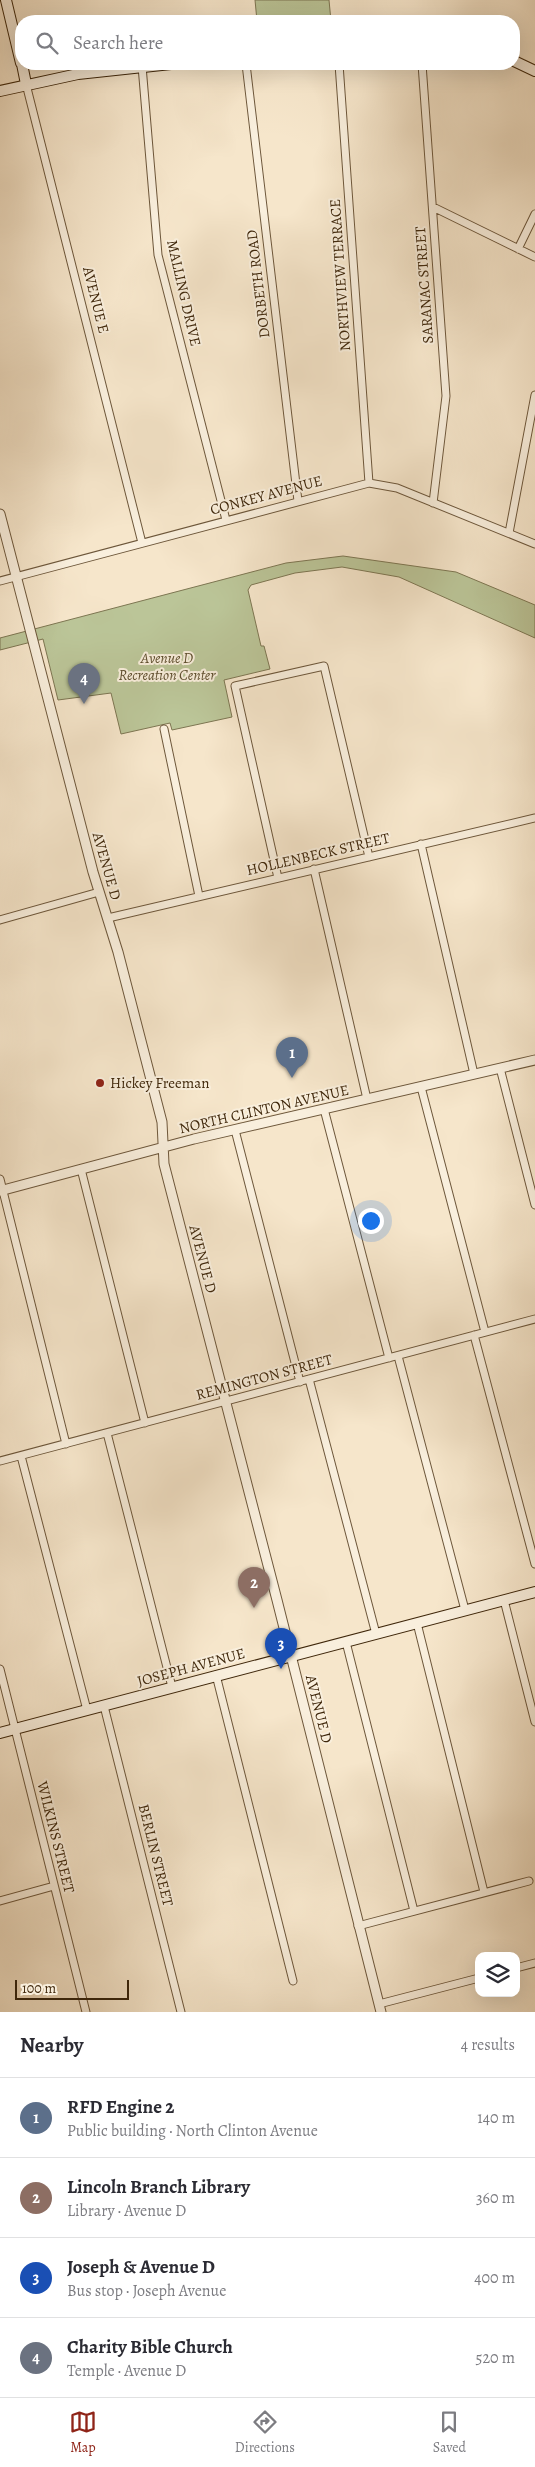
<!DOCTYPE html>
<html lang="en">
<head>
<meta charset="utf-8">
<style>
	body { margin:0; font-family:Alegreya,serif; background:#f7f7f7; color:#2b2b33 }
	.controls { position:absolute; right:15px; bottom:15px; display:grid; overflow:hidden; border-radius:10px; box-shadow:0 5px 20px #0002 }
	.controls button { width:45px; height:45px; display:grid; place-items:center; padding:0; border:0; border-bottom:1px solid #e1e1e2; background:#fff; color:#2b2b33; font:25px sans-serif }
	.scale { position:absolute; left:15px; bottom:12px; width:114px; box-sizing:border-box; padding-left:5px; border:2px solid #3f270b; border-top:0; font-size:14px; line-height:18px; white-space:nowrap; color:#3f270b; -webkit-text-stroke:4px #f9efdd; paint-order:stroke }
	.you { position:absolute; left:370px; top:1220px; width:18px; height:18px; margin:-12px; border:4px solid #fff; border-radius:50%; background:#1a73e8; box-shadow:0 0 0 8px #1a73e833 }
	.badge { display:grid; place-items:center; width:32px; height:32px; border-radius:50%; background:#8f2418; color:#fff; font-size:16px; font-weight:700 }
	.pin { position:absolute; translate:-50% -41px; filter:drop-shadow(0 1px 2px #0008) }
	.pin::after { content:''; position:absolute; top:26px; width:18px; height:15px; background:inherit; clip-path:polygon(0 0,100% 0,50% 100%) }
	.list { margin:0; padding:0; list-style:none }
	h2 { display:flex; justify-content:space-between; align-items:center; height:65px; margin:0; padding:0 20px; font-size:21px }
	h2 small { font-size:16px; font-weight:400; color:#7c7c81 }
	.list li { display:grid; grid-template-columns:32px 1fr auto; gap:15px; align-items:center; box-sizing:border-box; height:80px; padding:0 20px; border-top:1px solid #e1e1e2 }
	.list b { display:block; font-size:19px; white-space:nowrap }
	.list p { margin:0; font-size:16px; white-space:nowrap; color:#7c7c81 }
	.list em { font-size:16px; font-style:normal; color:#7c7c81 }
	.icon { flex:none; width:28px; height:28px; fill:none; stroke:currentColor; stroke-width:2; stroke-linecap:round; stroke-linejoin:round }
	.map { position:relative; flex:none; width:535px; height:2012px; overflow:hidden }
	.search { position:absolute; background:#fff; box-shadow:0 5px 20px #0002; left:15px; right:15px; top:15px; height:55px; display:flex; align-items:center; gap:12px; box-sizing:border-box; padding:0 18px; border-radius:20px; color:#7c7c81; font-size:19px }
	.sheet { height:385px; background:#fff }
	nav { display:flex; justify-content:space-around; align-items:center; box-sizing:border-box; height:70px; border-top:1px solid #e1e1e2; background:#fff; font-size:14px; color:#7c7c81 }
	nav a { display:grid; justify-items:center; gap:2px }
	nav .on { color:#8f2418 }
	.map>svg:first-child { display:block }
	.green { fill:#bbc598; stroke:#7d7652 }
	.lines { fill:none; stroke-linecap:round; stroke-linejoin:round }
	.minor-casing { stroke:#6d573b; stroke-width:9 }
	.tertiary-casing { stroke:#6d573b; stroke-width:11 }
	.secondary-casing { stroke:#3f270b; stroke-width:12 }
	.minor { stroke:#f9efdd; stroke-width:7 }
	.tertiary { stroke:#f9efdd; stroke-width:9 }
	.secondary { stroke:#f9efdd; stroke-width:10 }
	.poi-dot { fill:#8f2418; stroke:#f9efdd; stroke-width:2 }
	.labels { text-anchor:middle; stroke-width:4; stroke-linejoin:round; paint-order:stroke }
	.street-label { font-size:15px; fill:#3f270b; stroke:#f9efdd }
	.park-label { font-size:15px; font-style:italic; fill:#5e4e2e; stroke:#f9efdd }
	.poi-label { font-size:15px; fill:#3f270b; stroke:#f9efdd; text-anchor:start }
</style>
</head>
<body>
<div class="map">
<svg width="535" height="2012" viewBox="0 0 535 2012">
	<rect width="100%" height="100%" fill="#f6e6cb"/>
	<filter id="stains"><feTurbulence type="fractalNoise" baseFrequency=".004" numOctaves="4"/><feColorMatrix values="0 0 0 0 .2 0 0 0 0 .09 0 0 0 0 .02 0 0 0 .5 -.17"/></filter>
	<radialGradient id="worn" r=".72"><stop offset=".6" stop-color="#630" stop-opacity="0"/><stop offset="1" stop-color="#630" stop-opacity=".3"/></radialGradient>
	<path class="green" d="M255,0H329L331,21H257Z
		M343,556L456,572L535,605V638L399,577L342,567L295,573L251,585L248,590L261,646H264L270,669L224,680L232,717L172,730L170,723L121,734L111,693L58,700L43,639L0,650V638L286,563Z"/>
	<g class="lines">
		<defs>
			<path id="minor" d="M246,64L298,501
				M339,64L369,483
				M422,64L446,396L433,503
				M142,66L158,255L226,520
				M26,84L142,543
				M433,207L535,257
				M518,249L535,214
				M509,533L535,395
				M0,581L369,483L397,488L535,544
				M164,729L199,896
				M421,844L474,1074
				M314,869L367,1099
				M278,878L235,686L324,666L369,857
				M108,918L535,818
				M0,920L99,892
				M500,1068L535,1205
				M421,1087L485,1332
				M324,1109L389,1358
				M235,1130L300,1382
				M81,1169L145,1423
				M0,1179L66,1444
				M474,1335L535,1564
				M398,1356L465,1610
				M309,1379L376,1634
				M107,1433L172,1687
				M21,1456L87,1710
				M0,1461L535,1319
				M504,1600L535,1722
				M417,1623L484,1892
				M346,1642L414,1911
				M0,1669L86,2012
				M216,1675L293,1981
				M104,1706L181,2012
				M0,1901L54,1886
				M358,1926L529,1881
				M516,1968L535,1963
				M379,2004L479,1978"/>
			<path id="tertiary" d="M0,514L93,872L118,952L162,1122L164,1164L277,1600L381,2012
				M0,1191L194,1139L535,1060"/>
			<path id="secondary" d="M6,0L21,63
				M514,61L535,71
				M22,64L26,84
				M0,91L78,74L171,64
				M0,1733L535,1592"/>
		</defs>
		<use href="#minor" class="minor-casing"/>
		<use href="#tertiary" class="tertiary-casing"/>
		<use href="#secondary" class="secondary-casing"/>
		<use href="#minor" class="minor"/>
		<use href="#tertiary" class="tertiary"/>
		<use href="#secondary" class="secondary"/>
	</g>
	<circle class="poi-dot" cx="100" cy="1083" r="5"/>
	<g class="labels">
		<g class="street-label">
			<text transform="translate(340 275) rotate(-94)" y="5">NORTHVIEW TERRACE</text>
			<text transform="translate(258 284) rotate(-97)" y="5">DORBETH ROAD</text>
			<text transform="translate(424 285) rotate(-94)" y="5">SARANAC STREET</text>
			<text transform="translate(184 293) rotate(77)" y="5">MALLING DRIVE</text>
			<text transform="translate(96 300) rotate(76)" y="5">AVENUE E</text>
			<text transform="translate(266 495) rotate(-15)" y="5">CONKEY AVENUE</text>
			<text transform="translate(318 854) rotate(-13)" y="5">HOLLENBECK STREET</text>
			<text transform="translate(107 866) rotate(74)" y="5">AVENUE D</text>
			<text transform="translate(264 1109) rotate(-13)" y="5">NORTH CLINTON AVENUE</text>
			<text transform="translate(203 1259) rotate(75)" y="5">AVENUE D</text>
			<text transform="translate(264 1377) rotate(-15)" y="5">REMINGTON STREET</text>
			<text transform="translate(191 1667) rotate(-15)" y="5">JOSEPH AVENUE</text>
			<text transform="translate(319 1709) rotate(76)" y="5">AVENUE D</text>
			<text transform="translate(56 1837) rotate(76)" y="5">WILKINS STREET</text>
			<text transform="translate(156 1855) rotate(76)" y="5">BERLIN STREET</text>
		</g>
		<g class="park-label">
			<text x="167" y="663">Avenue D<tspan x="167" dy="17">Recreation Center</tspan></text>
		</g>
		<g class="poi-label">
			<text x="110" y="1088">Hickey Freeman</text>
		</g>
	</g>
	<rect width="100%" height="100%" filter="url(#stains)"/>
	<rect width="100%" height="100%" fill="url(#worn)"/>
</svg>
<div class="controls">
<button><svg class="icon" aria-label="layers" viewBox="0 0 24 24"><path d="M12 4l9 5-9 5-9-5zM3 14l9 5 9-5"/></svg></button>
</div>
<div class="scale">100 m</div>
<div class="you"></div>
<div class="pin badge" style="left:292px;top:1078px;background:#5c6f8a">1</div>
<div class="pin badge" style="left:254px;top:1608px;background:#8d6e63">2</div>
<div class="pin badge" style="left:281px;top:1669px;background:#1a4fb4">3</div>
<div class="pin badge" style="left:84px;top:704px;background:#6b7280">4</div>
<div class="search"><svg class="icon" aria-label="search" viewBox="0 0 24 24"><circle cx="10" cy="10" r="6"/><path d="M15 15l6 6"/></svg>Search here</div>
</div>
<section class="sheet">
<h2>Nearby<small>4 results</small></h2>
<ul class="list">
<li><span class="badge" style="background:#5c6f8a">1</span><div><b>RFD Engine 2</b><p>Public building · North Clinton Avenue</p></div><em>140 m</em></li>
<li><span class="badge" style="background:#8d6e63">2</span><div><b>Lincoln Branch Library</b><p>Library · Avenue D</p></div><em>360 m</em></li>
<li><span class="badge" style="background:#1a4fb4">3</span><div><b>Joseph &amp; Avenue D</b><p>Bus stop · Joseph Avenue</p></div><em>400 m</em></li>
<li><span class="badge" style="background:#6b7280">4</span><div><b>Charity Bible Church</b><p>Temple · Avenue D</p></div><em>520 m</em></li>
</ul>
</section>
<nav>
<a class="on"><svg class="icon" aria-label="map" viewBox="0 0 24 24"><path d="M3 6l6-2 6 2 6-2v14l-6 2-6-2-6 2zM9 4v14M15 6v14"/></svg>Map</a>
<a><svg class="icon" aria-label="directions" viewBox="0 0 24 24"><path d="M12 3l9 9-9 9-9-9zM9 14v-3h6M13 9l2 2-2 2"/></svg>Directions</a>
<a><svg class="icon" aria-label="saved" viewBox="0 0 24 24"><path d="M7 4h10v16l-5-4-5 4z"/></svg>Saved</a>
</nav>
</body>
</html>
